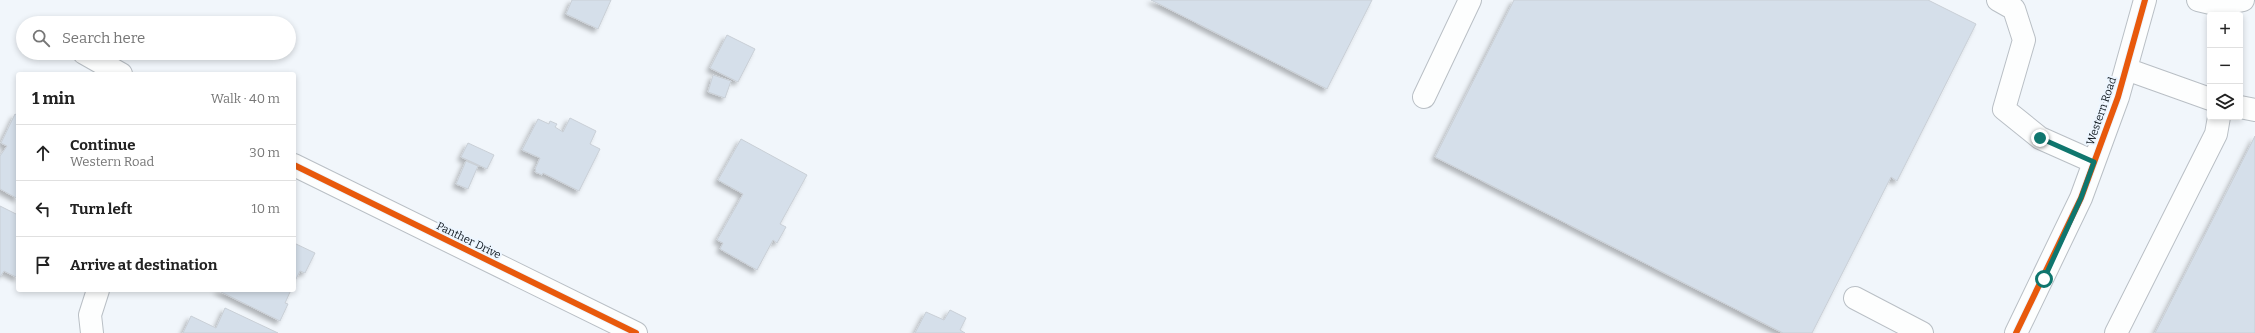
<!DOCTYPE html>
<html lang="en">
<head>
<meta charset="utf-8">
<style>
	body { margin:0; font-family:Bitter,serif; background:#f2f2f2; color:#222 }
	.controls { position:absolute; right:12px; top:12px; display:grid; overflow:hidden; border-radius:4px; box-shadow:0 2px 6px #0003 }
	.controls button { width:36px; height:36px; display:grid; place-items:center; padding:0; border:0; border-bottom:1px solid #e0e0e0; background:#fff; color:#222; font:20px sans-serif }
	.stop { position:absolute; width:12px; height:12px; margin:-9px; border:3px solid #0f766e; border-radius:50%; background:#fff }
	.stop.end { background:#0f766e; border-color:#fff; box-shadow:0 1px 4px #0008 }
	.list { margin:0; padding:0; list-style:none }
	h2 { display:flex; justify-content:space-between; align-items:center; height:52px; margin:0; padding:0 16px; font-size:17px }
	h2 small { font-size:13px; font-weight:400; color:#767676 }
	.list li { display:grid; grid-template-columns:26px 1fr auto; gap:12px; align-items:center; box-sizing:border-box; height:56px; padding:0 16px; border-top:1px solid #e0e0e0 }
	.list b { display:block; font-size:15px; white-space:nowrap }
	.list p { margin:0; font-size:13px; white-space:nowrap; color:#767676 }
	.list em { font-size:13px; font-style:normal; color:#767676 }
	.icon { flex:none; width:22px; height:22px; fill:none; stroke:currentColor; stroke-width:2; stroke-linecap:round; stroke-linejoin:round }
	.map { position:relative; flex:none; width:2255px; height:333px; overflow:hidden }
	.search { position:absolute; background:#fff; box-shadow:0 2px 6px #0003; left:16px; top:16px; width:280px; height:44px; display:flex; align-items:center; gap:10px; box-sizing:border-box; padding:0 14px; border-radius:22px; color:#767676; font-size:15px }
	.panel { position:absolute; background:#fff; box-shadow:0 2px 6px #0003; left:16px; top:72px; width:280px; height:220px; border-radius:4px }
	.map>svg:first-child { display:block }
	.building { fill:#d5dfea; stroke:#c9cfd6; filter:url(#shadow) }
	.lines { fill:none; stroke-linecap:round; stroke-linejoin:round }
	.minor-casing { stroke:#b9bfc5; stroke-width:24 }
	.minor { stroke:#fdfefe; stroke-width:22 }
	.cycleway-casing { stroke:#edf6ff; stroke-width:8 }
	.cycleway { stroke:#e8590c; stroke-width:6 }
	.route { stroke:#0f766e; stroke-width:5 }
	.labels { text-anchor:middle; stroke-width:4; stroke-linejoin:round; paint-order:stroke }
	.street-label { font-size:11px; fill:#10181f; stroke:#edf6ff }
</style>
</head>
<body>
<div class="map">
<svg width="2255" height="333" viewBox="0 0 2255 333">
	<defs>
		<filter id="shadow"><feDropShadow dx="-3.5" dy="3.5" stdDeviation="2" flood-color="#0004"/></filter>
	</defs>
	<rect width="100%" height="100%" fill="#f1f6fb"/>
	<path class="building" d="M572,0H611L598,29L566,14Z
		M1151,0H1372L1327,89Z
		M1514,0H1928L1976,24L1897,181L1891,177L1812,333H1783L1435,157Z
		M727,35L755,49L738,82L710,68Z
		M713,75L731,81L725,98L708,92Z
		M15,114L18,116V199L0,189V156L7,146L1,143Z
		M570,118L596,131L590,144L600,149L579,191L543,173L542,175L535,172L536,170L535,169L540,158L522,150L538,119L549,124L550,121L557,124L555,127L563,132Z
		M2255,136V333H2155Z
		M741,139L807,175L780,224L786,227L777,243L773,240L757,270L720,249L723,243L717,240L743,194L718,180Z
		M468,143L494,155L487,169L461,157Z
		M466,161L478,166L468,189L456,184Z
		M0,206L18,215V278L4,271L0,277Z
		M294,243L315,253L305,273L300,271L294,283Z
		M217,290H291L285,303L288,304L280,321Z
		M225,308L278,333H183L191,316L216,328Z
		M950,310L966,318L960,330L965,333H915L926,312L944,320Z"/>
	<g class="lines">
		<defs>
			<path id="minor" d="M1998,0L2014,9L2024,40L2004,109L2040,138L2094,162
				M2198,0L2219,5L2243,0
				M84,53L121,74
				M2126,69L2210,99
				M1424,97L1470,0
				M2240,107L2255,110
				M294,165L636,333
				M1855,298L1922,333
				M92,333L90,315L98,290
				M2016,333L2081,198L2118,97L2145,0
				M2116,333L2216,134L2219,117"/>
		</defs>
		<use href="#minor" class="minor-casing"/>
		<use href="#minor" class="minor"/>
		<defs>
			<path id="cycleway" d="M294,165L636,333
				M2016,333L2081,198L2118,97L2145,0"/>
		</defs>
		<use href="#cycleway" class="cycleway-casing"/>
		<use href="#cycleway" class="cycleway"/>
	</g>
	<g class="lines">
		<path class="route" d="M2040,138L2094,162L2081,198L2044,279"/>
	</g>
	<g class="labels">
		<g class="street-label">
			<text transform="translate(2101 111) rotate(-71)" y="4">Western Road</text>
			<text transform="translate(469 240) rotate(26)" y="4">Panther Drive</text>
		</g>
	</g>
</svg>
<div class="controls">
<button>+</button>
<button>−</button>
<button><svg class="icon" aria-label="layers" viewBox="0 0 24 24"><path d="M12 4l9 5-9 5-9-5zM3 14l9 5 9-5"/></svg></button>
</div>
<div class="stop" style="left:2044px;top:279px"></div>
<div class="stop end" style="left:2040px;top:138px"></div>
<div class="search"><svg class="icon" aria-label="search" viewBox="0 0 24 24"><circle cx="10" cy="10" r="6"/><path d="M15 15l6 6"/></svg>Search here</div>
<section class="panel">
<h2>1 min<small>Walk · 40 m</small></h2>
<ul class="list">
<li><svg class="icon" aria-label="ahead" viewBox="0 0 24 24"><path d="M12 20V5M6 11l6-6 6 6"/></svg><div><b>Continue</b><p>Western Road</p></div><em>30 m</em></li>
<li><svg class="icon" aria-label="left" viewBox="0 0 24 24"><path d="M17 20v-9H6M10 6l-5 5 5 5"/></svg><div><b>Turn left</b></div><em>10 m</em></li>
<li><svg class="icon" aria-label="arrive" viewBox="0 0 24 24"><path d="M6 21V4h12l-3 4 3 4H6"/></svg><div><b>Arrive at destination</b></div></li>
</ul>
</section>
</div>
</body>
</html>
